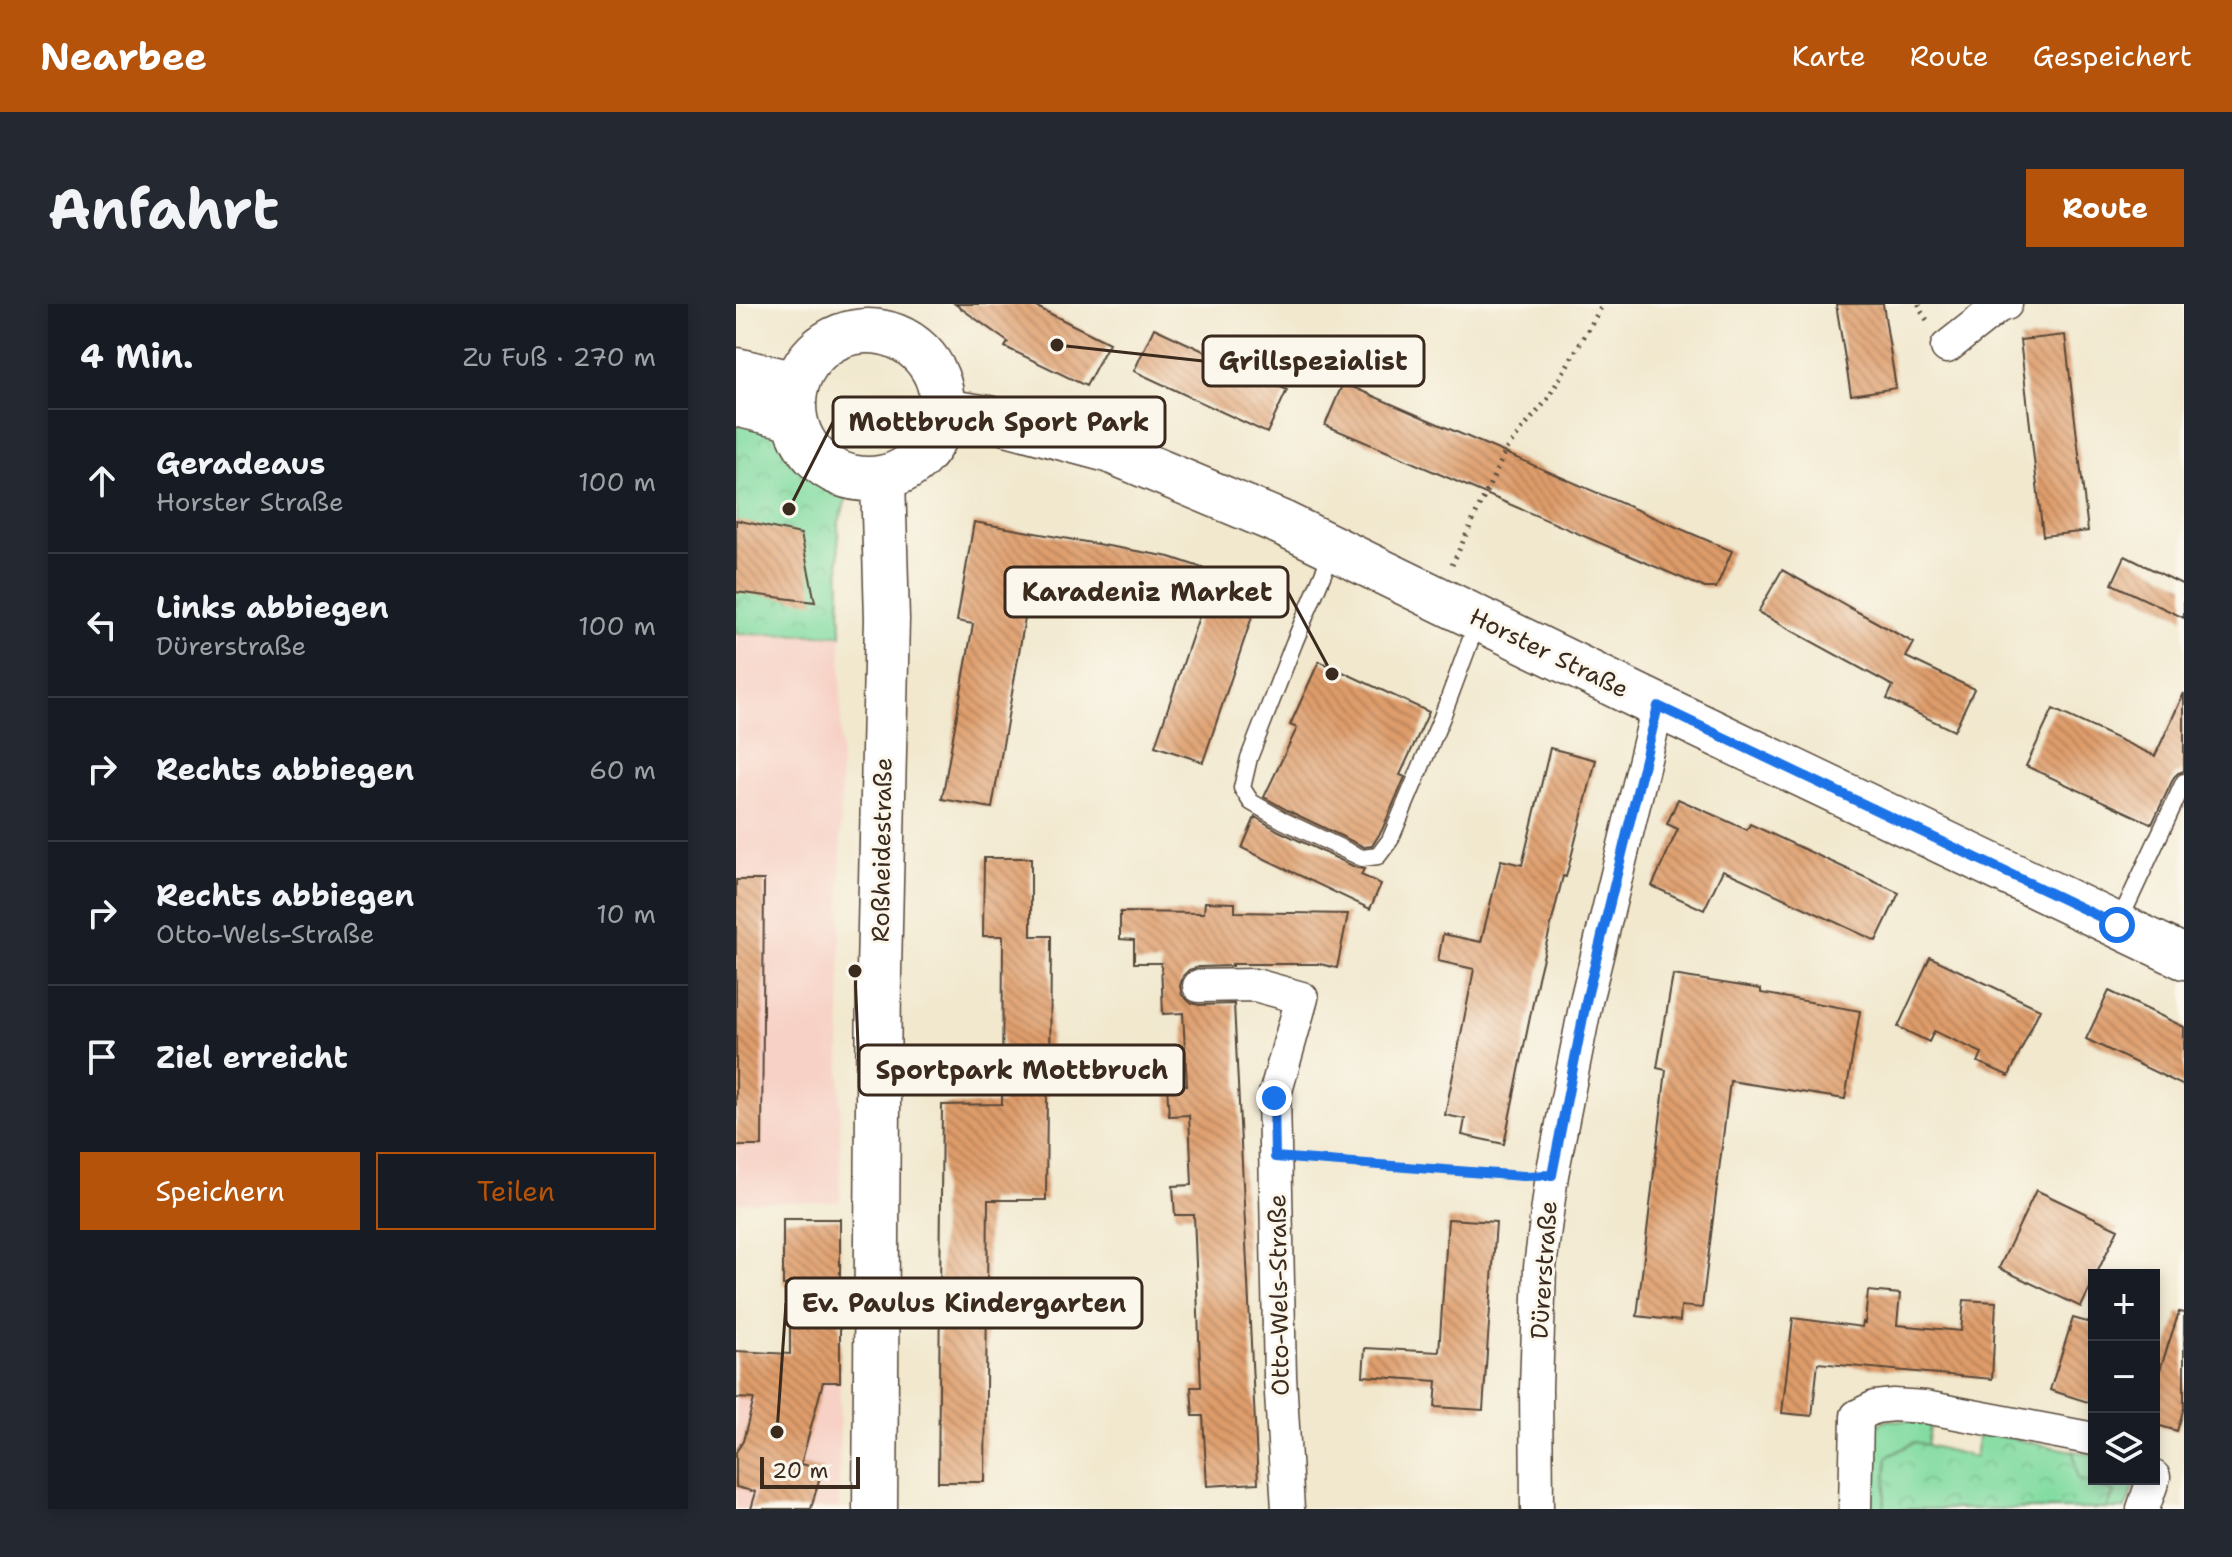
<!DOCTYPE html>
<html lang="de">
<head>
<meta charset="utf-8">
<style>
	body { margin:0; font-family:"Shantell Sans",sans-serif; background:#242831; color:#f1f3f6 }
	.controls { position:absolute; right:24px; bottom:24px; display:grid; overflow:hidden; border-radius:0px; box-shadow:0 4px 12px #0003 }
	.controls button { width:72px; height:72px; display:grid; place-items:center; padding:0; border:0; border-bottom:2px solid #363941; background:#171b24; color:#f1f3f6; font:40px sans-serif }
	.scale { position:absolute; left:24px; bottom:20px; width:100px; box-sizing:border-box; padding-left:8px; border:4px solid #3b2a1e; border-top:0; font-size:22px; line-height:28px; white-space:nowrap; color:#3b2a1e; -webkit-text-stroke:6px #fbf7ec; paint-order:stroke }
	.stop { position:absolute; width:24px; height:24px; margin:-18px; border:6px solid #1a73e8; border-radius:50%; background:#fff }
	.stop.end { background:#1a73e8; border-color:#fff; box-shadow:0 2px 8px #0008 }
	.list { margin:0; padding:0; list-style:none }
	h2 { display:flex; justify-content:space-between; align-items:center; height:104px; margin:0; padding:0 32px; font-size:34px }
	h2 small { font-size:26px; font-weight:400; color:#9ea1a6 }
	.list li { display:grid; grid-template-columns:52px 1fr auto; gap:24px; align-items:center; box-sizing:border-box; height:144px; padding:0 32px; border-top:2px solid #363941 }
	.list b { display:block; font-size:30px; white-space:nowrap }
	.list p { margin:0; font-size:26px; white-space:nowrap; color:#9ea1a6 }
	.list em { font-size:26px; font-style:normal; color:#9ea1a6 }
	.actions { display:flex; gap:16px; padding:24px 32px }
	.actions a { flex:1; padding:18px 0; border:2px solid #b45309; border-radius:0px; text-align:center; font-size:28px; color:#b45309 }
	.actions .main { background:#b45309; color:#fff }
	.icon { flex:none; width:44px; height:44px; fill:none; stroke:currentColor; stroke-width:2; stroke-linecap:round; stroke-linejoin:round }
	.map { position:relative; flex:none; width:1448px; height:1205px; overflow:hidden; border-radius:0px }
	header { display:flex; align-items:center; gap:48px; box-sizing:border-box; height:112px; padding:0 40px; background:#b45309; color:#fff }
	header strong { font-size:38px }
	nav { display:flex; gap:44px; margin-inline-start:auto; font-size:28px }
	.intro { display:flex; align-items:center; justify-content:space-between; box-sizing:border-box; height:192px; padding:0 48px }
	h1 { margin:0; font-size:56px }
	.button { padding:20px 36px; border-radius:0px; background:#b45309; color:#fff; font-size:28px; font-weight:700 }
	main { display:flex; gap:48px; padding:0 48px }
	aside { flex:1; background:#171b24; border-radius:0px; box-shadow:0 4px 12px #0003 }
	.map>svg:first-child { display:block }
	.built { fill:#f7d1c6 }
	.grass { fill:#83dca2; stroke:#5f8360; stroke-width:2 }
	.park { fill:url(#park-crowns); stroke:#5f8360; stroke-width:2 }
	.building { fill:url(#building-back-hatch) }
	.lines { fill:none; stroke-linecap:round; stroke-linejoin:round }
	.lane-casing { stroke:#564638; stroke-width:19 }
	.street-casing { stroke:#564638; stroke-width:35 }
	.secondary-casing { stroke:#564638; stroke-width:47 }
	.path { stroke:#564638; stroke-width:5; stroke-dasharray:2 6; stroke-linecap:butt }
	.lane { stroke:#fff; stroke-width:16 }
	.street { stroke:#fff; stroke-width:32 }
	.secondary { stroke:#fff; stroke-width:44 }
	.route { stroke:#1a73e8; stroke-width:10 }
	.labels { text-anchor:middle; stroke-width:6; stroke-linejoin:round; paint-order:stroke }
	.street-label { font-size:24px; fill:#3b2a1e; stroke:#fbf7ec }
	.leader { fill:none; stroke:#3b2a1e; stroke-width:3 }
	.callout-dot { fill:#3b2a1e; stroke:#fbf7ec; stroke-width:3 }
	.callout { fill:#fbf7ec; stroke:#3b2a1e; stroke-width:3 }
	.callout-label { font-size:26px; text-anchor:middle; font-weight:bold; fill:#3b2a1e }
</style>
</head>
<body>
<header>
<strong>Nearbee</strong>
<nav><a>Karte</a><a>Route</a><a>Gespeichert</a></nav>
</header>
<div class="intro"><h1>Anfahrt</h1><a class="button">Route</a></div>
<main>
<aside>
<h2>4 Min.<small>Zu Fuß · 270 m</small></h2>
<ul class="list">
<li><svg class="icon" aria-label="ahead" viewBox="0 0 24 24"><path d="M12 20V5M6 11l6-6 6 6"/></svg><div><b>Geradeaus</b><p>Horster Straße</p></div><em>100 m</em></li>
<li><svg class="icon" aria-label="left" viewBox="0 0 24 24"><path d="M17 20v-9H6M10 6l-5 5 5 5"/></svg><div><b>Links abbiegen</b><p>Dürerstraße</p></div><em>100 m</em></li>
<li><svg class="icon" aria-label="right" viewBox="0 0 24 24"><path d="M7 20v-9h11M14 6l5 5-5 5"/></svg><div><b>Rechts abbiegen</b></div><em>60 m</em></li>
<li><svg class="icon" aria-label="right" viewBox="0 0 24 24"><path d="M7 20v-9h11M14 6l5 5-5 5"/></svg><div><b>Rechts abbiegen</b><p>Otto-Wels-Straße</p></div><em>10 m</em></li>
<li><svg class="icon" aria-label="arrive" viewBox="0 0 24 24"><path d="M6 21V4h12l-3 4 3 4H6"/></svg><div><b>Ziel erreicht</b></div></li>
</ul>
<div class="actions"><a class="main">Speichern</a><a>Teilen</a></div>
</aside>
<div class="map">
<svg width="1448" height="1205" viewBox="0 0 1448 1205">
	<defs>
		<pattern id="park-crowns" width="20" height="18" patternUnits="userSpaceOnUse" patternTransform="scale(2)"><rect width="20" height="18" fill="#83dca2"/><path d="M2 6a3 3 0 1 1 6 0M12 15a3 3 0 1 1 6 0" fill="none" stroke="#72bd8b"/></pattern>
		<pattern id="building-back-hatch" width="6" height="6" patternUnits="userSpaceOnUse" patternTransform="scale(2)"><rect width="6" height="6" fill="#de9c6a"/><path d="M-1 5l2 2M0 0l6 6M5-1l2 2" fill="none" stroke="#b57f57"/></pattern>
	</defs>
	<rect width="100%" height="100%" fill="#fbf7ec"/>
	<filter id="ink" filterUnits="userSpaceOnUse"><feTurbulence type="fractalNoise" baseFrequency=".0125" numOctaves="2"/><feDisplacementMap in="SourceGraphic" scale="16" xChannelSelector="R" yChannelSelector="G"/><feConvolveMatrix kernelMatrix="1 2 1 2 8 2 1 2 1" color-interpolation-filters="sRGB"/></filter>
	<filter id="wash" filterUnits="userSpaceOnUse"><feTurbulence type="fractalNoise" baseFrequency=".006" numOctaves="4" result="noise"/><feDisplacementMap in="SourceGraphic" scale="32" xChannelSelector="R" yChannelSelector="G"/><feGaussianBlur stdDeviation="1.8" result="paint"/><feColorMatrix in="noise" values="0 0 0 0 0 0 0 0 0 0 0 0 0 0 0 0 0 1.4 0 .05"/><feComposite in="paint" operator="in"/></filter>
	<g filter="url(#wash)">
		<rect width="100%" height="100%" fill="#f1e8ce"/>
		<path class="built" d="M0,330L105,331L104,898H0Z
			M0,1047L54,1050V1078H104L103,1205H0Z"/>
		<path class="grass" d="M1153,1116L1195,1118L1191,1142L1178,1138L1152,1153L1148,1205H1133L1136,1129L1140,1121Z
			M1337,1147L1358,1151V1175H1398V1184L1389,1205H1371L1378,1188L1342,1175Z"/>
		<path class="park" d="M0,107L45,120C54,160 75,175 112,189L102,221L105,331L0,330Z
			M1243,1128L1337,1147L1342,1175L1378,1188L1371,1205H1148L1151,1153L1179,1138L1239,1153Z"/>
		<g id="blocks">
			<path class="building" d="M219,0H295L373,39L350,82L269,43L272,38Z
				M1100,0H1147L1160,84L1115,91Z
				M418,24L551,86L531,129L398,67Z
				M1329,31L1352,227L1307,232L1284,36Z
				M607,79L996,247L980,284H969L589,121Z
				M0,216L65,230L79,298L0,288Z
				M238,218L434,253L538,288L534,304L520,301L467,458L419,442L470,292L406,280L403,298L333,286L293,291L256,504L206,495L237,320L221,317Z
				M1389,252L1448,281V314L1376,280Z
				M1046,266L1178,339L1170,353L1238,385L1218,427L1151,395L1157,382L1022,308Z
				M583,357L693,408L664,471L669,473L646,526L636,542L628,543L553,507L528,493L561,424L554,421Z
				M1448,389V467L1442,469L1438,473L1416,520L1290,462L1317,405L1419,452Z
				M814,444L860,456L830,573L827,572L802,674L768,840L726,831L729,815L709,811L738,665L702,657L707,630L745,638L765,556L786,561Z
				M942,495L1011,526L1014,520L1163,589L1140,637L987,566L968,606L916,582L942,525L931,520Z
				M519,513L543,527L621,564L628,565L625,571L645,580L634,605L506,544Z
				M248,554H295V632H315L314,789H311L310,896H252L249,1178H202L206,801L266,800L267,632H247Z
				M0,576H28L26,842H0Z
				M469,598L499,599V608L612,610L601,664L584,660H496V662L463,663L453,666L447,672L444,682L446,691L455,699L463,701L498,700L522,1179L471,1182L467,1112H457L455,1083H465L458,911H439L438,897L437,882L456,881L453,811L433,812L431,782L451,781L447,709L427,710L425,659H398V636L384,635V608L468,609Z
				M1194,653L1304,705L1273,772L1242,758L1246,749L1198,727L1193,738L1162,723Z
				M937,671L1025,685V689L1124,707L1109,795L994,777L966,1004L945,1002L944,1017L901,1012L930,766L921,764Z
				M1373,687L1448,723V782L1350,735Z
				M1300,886L1382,925L1360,971H1358V976L1345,1003L1263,964Z
				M47,915H104V1078H87L65,1160L86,1165L75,1205H15L20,1188L0,1183V1148L7,1137L18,1095L0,1094V1047L54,1050V981H47Z
				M712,915L760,918L747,1106L699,1103L701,1077L627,1072L629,1044L703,1048Z
				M1132,987L1164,990L1161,1021L1225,1027L1228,996L1260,998L1256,1075L1082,1059L1076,1112L1046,1109L1057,1014L1126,1023L1127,1018L1129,1019Z
				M1443,1008L1448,1009V1104L1441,1127L1418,1120V1084Z
				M1337,1014L1358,1020V1100L1314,1086Z"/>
		</g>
	</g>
	<g filter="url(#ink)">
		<use href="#blocks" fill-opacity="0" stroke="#564638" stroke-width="2"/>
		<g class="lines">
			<defs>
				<path id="lane" d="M597,246L558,339L513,454L506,484L515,498L548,517L626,554L642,552L654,536L706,413L742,316
					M1382,620L1448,478"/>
				<path id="street" d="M1211,43L1263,2L1270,0
					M463,682L519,681L566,694L538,794L544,1073L552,1205
					M801,1205L800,1083L804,963L816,871L851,693L922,402
					M1119,1205L1121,1112L1139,1103L1157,1101L1189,1103L1358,1135
					M1407,1205L1418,1173"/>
				<path id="secondary" d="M58 101a74 74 0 1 1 148 0a74 74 0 1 1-148 0Z
					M0,66L61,80
					M0,100L59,114
					M206,107L252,114L372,146L546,219L922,402L1448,653
					M139,1205L143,667L151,315L147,174"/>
			</defs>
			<use href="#lane" class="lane-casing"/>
			<use href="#street" class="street-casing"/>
			<use href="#secondary" class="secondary-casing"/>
			<path class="path" d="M1183,0L1184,6L1191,16
				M716,261L771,144L811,96L867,0
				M570,855L783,872"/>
			<use href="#lane" class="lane"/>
			<use href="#street" class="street"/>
			<use href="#secondary" class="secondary"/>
		</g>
	</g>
	<g class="lines" filter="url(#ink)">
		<path class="route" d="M538,794L539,853L787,872L816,871L851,693L922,402L1381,621"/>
	</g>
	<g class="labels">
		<g class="street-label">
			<text transform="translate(813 349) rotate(26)" y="8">Horster Straße</text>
			<text transform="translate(146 546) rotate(-89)" y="8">Roßheidestraße</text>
			<text transform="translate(808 966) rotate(-86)" y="8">Dürerstraße</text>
			<text transform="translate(543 991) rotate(-91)" y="8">Otto-Wels-Straße</text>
		</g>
	</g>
	<path class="leader" d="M321 41L467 57M53 205L97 118M596 370L552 288M119 667L123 766M41 1128L50 999"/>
	<g class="callout-dot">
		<circle cx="321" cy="41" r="8"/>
		<circle cx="53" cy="205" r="8"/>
		<circle cx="596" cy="370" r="8"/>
		<circle cx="119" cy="667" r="8"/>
		<circle cx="41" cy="1128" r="8"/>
	</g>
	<g class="callout">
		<rect x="467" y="32" width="221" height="50" rx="8"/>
		<rect x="97" y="93" width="332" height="50" rx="8"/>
		<rect x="269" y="263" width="283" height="50" rx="8"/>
		<rect x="123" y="741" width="325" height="50" rx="8"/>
		<rect x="50" y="974" width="356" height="50" rx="8"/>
	</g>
	<g class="callout-label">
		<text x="577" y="66">Grillspezialist</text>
		<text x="263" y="127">Mottbruch Sport Park</text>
		<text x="411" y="297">Karadeniz Market</text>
		<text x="286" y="775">Sportpark Mottbruch</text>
		<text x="228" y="1008">Ev. Paulus Kindergarten</text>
	</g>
</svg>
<div class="controls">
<button>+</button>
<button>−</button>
<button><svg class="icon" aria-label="layers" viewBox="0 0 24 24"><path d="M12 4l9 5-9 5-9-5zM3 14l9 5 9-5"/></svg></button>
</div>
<div class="scale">20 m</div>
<div class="stop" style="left:1381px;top:621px"></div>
<div class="stop end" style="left:538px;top:794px"></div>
</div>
</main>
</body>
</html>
